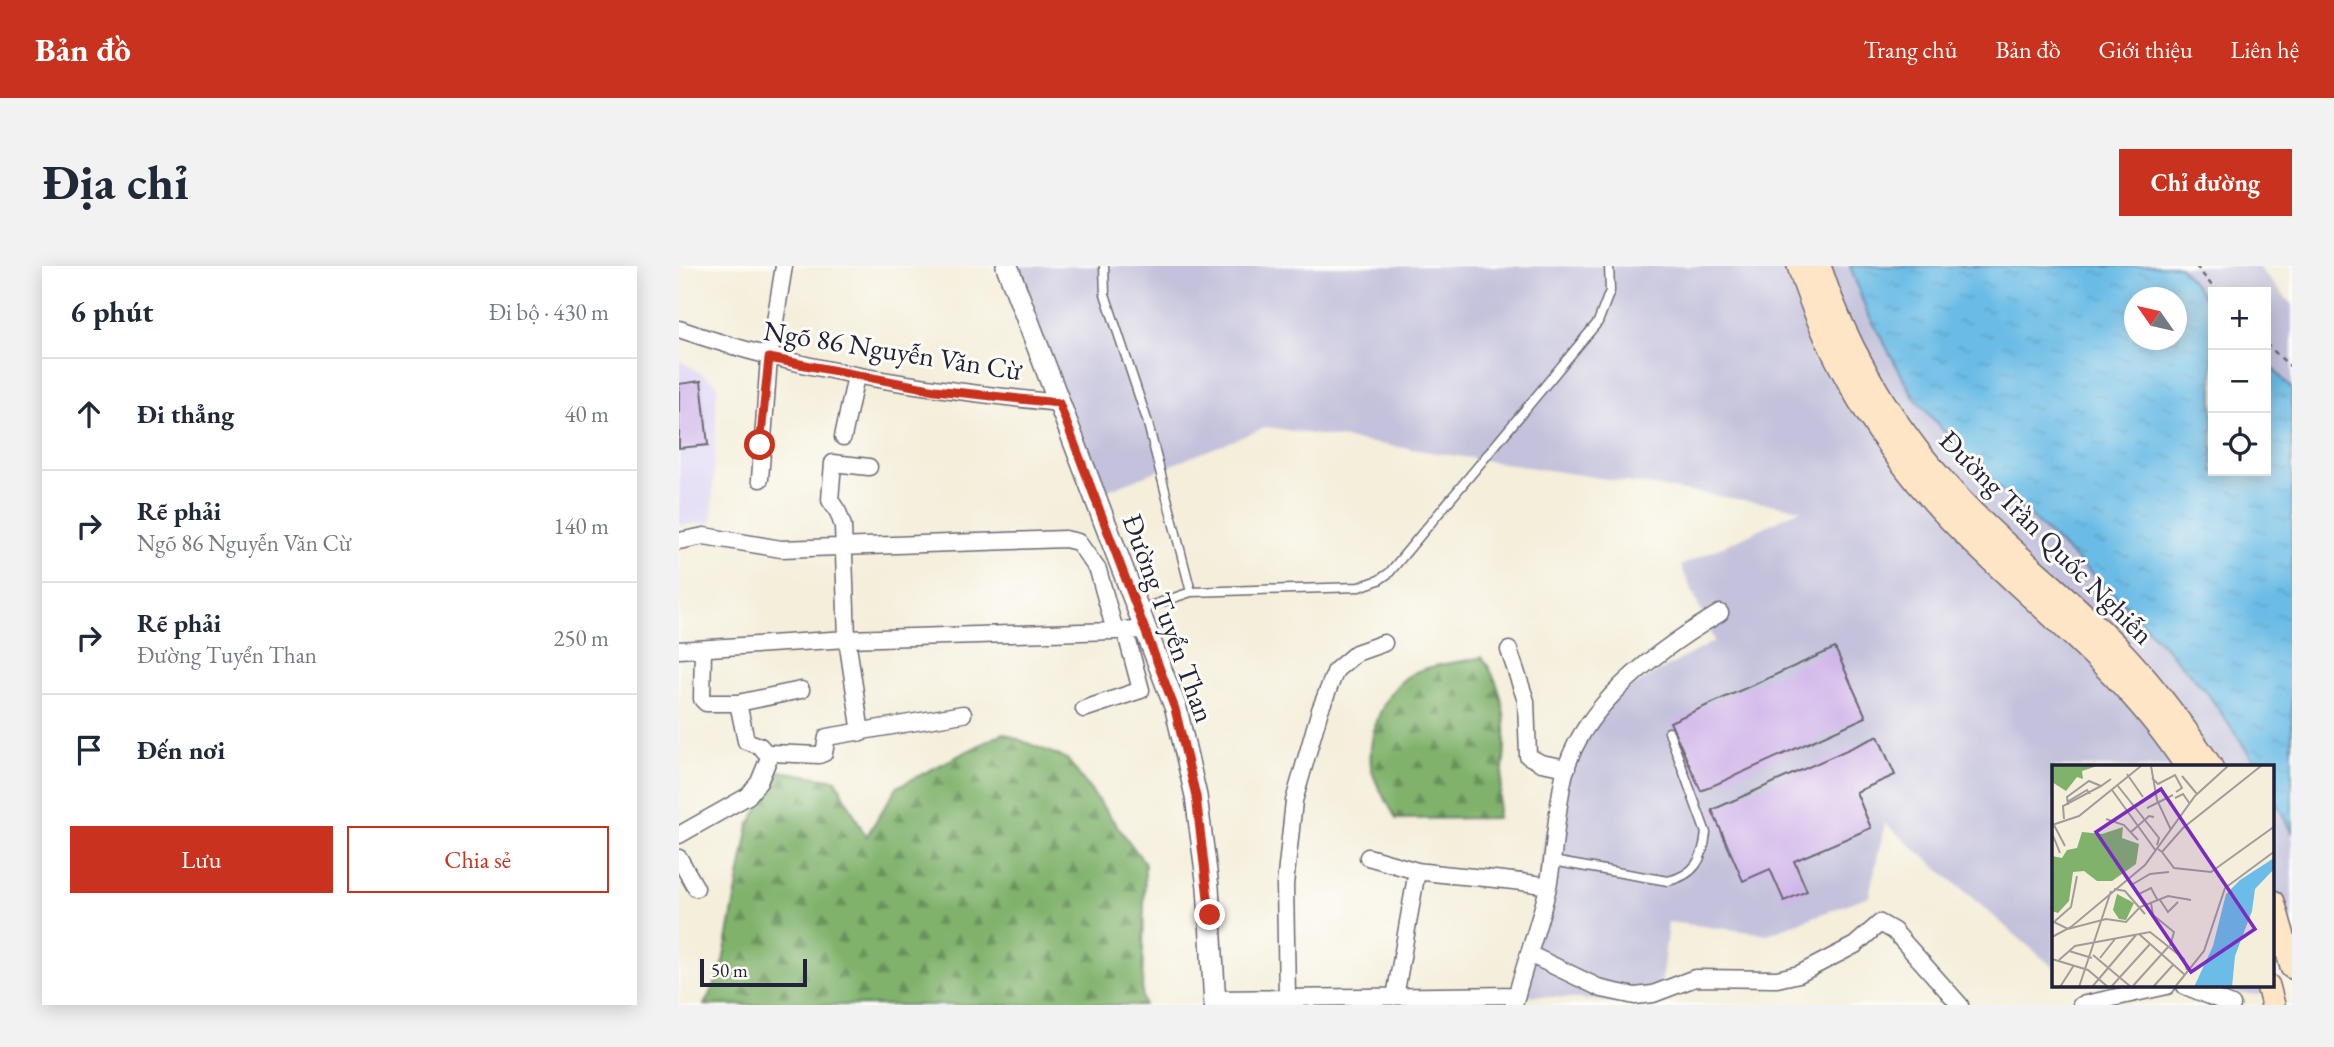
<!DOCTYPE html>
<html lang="vi">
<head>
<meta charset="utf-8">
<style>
	body { margin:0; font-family:"EB Garamond",serif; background:#f2f2f3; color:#1f2937 }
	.controls { position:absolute; right:21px; top:21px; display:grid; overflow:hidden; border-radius:0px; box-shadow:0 4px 18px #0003 }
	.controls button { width:63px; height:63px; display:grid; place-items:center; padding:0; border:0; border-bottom:2px solid #e0e1e3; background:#fff; color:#1f2937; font:35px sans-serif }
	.compass { position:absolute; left:1445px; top:21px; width:63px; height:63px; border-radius:50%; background:#fff; box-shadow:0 4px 18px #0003; rotate:304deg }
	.scale { position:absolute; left:21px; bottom:18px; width:107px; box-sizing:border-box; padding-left:7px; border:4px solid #22223b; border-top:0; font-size:19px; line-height:24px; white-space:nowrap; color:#22223b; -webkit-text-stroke:5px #fdfcf7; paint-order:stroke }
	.stop { position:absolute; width:21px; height:21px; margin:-16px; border:5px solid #c8321e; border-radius:50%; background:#fff }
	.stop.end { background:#c8321e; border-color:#fff; box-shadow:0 2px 7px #0008 }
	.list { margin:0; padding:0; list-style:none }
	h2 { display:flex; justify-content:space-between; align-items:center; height:91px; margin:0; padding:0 28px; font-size:30px }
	h2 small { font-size:23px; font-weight:400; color:#747a83 }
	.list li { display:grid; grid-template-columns:46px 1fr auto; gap:21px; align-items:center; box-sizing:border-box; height:112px; padding:0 28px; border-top:2px solid #e0e1e3 }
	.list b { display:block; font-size:26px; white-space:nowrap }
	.list p { margin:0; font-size:23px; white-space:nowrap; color:#747a83 }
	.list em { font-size:23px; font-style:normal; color:#747a83 }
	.actions { display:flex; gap:14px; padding:21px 28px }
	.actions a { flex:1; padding:16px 0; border:2px solid #c8321e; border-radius:0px; text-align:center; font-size:24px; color:#c8321e }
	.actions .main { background:#c8321e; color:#fff }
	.icon { flex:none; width:38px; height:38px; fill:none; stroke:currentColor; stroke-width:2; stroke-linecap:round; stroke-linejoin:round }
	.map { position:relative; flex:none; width:1613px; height:739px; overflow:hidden; border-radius:0px }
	header { display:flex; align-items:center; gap:42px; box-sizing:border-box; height:98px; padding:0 35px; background:#c8321e; color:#fff }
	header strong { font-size:33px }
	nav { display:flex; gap:38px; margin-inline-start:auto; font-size:24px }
	.intro { display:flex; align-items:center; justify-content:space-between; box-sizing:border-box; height:168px; padding:0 42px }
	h1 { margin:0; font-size:49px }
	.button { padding:18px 32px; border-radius:0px; background:#c8321e; color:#fff; font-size:24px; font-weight:700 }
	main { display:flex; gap:42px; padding:0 42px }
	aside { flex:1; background:#fff; border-radius:0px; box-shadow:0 4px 18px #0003 }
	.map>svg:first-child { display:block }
	.built { fill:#ded5f5 }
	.industrial { fill:#c3c1db; fill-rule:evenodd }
	.forest { fill:url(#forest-firs); stroke:#516a54; stroke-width:2 }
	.water { fill:url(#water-ripples); stroke:#466f90; stroke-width:2; fill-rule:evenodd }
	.building { fill:#d0b5ea }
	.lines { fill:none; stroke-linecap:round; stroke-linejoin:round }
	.service-casing { stroke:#6c6973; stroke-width:11 }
	.minor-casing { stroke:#6c6973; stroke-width:19 }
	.tertiary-casing { stroke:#6c6973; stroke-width:24 }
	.secondary-casing { stroke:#6c6973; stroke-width:26 }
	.path { stroke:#6c6973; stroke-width:2.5; stroke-dasharray:5 5; stroke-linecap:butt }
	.service { stroke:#fff; stroke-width:8 }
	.minor { stroke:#fff; stroke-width:16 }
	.tertiary { stroke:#fff; stroke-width:21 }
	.secondary { stroke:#fee5c5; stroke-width:23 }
	.route { stroke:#c8321e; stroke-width:9 }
	.labels { text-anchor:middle; stroke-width:6; stroke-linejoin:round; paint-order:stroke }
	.street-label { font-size:28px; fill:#22223b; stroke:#fdfcf7 }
	.inset-road { fill:none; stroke:#a09c9a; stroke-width:2 }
	.view { fill:#7b2cbf; fill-opacity:0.15; stroke:#7b2cbf; stroke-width:3.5 }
	.inset-edge { fill:none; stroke:#22223b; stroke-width:3.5 }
</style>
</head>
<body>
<header>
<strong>Bản đồ</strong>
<nav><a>Trang chủ</a><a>Bản đồ</a><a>Giới thiệu</a><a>Liên hệ</a></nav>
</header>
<div class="intro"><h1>Địa chỉ</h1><a class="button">Chỉ đường</a></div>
<main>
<aside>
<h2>6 phút<small>Đi bộ · 430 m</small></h2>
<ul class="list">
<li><svg class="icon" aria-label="ahead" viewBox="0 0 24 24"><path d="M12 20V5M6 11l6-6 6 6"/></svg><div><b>Đi thẳng</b></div><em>40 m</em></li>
<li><svg class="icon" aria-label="right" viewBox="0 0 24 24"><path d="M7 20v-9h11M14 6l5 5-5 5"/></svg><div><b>Rẽ phải</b><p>Ngõ 86 Nguyễn Văn Cừ</p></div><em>140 m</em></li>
<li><svg class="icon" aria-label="right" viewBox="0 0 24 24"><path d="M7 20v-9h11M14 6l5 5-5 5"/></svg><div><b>Rẽ phải</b><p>Đường Tuyển Than</p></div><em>250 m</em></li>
<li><svg class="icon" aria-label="arrive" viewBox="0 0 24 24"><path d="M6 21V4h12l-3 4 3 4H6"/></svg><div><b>Đến nơi</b></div></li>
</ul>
<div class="actions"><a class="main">Lưu</a><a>Chia sẻ</a></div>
</aside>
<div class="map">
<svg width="1613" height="739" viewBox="0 0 1613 739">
	<defs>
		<pattern id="forest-firs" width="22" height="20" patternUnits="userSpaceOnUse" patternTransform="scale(1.75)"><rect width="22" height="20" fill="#80b26c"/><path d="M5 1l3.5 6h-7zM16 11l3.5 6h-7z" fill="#68905a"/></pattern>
		<pattern id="water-ripples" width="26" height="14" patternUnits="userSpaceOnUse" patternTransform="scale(1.75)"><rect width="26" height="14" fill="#6bbce6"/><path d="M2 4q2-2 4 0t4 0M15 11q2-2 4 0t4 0" fill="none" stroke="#5ca1c6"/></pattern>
	</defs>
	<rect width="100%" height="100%" fill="#fdfcf7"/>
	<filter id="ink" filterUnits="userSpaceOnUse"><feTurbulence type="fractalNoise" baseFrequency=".0143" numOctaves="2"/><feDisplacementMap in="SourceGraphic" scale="14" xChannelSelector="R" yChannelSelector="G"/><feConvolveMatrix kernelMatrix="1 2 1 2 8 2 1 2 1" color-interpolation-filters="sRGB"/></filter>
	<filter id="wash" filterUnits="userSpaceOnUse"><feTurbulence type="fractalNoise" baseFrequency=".00686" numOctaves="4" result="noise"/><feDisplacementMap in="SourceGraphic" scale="28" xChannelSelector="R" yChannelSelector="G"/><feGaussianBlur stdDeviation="1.57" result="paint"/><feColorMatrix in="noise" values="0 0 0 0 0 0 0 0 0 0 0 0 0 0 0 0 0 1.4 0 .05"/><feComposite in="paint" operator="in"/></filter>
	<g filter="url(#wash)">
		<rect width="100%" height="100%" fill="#f4eeda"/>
		<path class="built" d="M0,94L38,117L33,256L0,259Z"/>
		<path class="industrial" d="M334,0H1578L1613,39V655L1594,699V501H1375V702L1206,557L1190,630L1089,668L989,656L980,739L835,728L856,644L866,568L894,493L936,430L1035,375L1002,300L1123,243L588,161L424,226ZM1534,26H1587V205H1534ZM1456,32H1498V74H1456Z
			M1492,720H1585L1581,729Z"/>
		<path class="forest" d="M803,391C839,440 824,496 818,552L717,553C710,537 694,516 692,500C688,465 708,413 745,403C763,397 784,396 803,391Z
			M324,467L388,493L466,597L463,732L465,739H25L42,706L70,559L101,505L157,514L187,571L218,521Z"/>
		<path class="water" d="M1171,0H1501L1534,41V205H1587V96L1613,123V568L1594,529V501H1579L1527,425L1448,341L1287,191L1234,130L1187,44ZM1456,32H1498V74H1456Z"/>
		<g id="blocks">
			<path class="building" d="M22,115L29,179L0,182V118Z
				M1156,382L1187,451L1022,525L991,456Z
				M1199,470L1216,509L1177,526L1192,562L1115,595L1128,625L1105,635L1091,603L1064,615L1033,544Z"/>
		</g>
	</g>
	<g filter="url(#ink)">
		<use href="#blocks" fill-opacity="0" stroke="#6c6973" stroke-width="2"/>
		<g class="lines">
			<defs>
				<path id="service" d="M425,0L426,28L468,154L512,326L462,343
					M512,326L680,321L700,314L710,307L919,56L931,25L930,0
					M873,595L989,615C1016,609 1024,593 1027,567L990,466"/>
				<path id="minor" d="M0,63C127,107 248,123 380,137
					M164,171L177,110
					M81,213L90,92L105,0
					M0,275L25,270L102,283L386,273L399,276L419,304L436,365
					M24,383L23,433L27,437H59L122,424
					M0,384L168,373L467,364
					M830,384L847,435L849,490L862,497L888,502
					M59,437L67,475L81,480L89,489
					M405,443L462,424L446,364
					M182,467L168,373L164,260L159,246L151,234L154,197L190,201
					M0,569L69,530L80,516L92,487L140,489L145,487L148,471L284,448
					M689,591L738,605
					M0,592L17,622
					M850,688L923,723L956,730L974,728L1016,712L1098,713L1120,708L1176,679L1201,657L1215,665L1281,739
					M1506,720L1553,739
					M608,731L606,619L615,535L641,444L657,404L677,387L705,377
					M716,731L738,605C782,611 825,612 869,620
					M535,733L838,729
					M835,739C845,699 860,661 869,621C876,584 877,546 885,510C902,439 982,382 1041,347
					M1402,739L1488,720"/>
				<path id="tertiary" d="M328,0L497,443L517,530L529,621L536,739"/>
				<path id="secondary" d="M1120,0C1149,93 1203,182 1271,253C1351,336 1445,402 1508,501
					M1140,0C1164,74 1206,148 1257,207C1310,271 1379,320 1437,380C1473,417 1503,458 1532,501
					M1594,636L1613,701
					M1589,720L1594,739"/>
			</defs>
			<use href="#service" class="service-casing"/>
			<use href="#minor" class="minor-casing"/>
			<use href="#tertiary" class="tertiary-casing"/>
			<use href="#secondary" class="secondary-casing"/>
			<path class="path" d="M1517,0L1538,26
				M1587,78L1613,102"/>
			<use href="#service" class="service"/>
			<use href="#minor" class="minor"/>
			<use href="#tertiary" class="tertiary"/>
			<use href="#secondary" class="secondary"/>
		</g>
	</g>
	<g class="lines" filter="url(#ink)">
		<path class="route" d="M81,179L90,92L256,124L380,137L496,443L517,530L531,649"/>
	</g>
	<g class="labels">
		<g class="street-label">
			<text transform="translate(214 84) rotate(9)" y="10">Ngõ 86 Nguyễn Văn Cừ</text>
			<text transform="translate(1368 271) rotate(45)" y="10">Đường Trần Quốc Nghiễn</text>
			<text transform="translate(490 352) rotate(70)" y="10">Đường Tuyển Than</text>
		</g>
	</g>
	<g transform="translate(1373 499)">
		<rect width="222" height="222" fill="#f4eeda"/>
		<path d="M0,1H45L30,6L31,14L25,12L14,26L0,17ZM71,62L70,73L87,79L84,99L60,116H45L32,106L21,107L17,136L6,148L0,146V91L10,93L15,85L25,83L30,67L50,69ZM65,129L82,138L74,155L67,154L61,145Z" fill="#80b26c"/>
		<path d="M222,93V104L203,124L200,146L183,191L180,222H142L161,181L174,129L188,115Z" fill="#6bbce6"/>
		<path class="inset-road" d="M99,1L105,35L119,65M75,9L91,32M130,11L145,29M100,13L106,19L123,10L130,23L124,27M66,21L107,73L105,80M60,25L104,86M123,33L131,29L138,39M15,37L35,25L38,29M16,40L15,32L37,16L49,21L59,14M95,43L121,30M12,54L11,41L49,21M54,54L72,60L86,75M0,60L27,51L89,1M2,60L13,81M79,67L97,51L102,52M0,68L8,88M106,84L110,87L131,63L209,1M110,87L122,103L159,107L223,61M80,119L94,139M81,119L98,109L117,107M62,124L73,126L93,149M87,129L99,123L106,136M108,135L116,147L126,137M99,138L101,150L122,167L118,181M0,156L16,164L54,154L74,157L88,142L116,131L139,135M3,156L19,142L25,111M87,169L133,210M0,172L19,162L93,100L143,31L176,1M17,186L40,193M41,190L79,222M48,193L63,174M0,194L36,205L56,222M7,195L23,181L98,167L132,194L135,205M8,222L22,200M27,222L59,126M40,222L84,170M59,222L98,179M80,222L117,181M101,222L121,200M123,222L152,186L173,123L223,86"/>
		<path class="view" d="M109,24L203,164L139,207L44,67Z"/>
		<rect width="222" height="222" class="inset-edge"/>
	</g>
</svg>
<div class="controls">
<button>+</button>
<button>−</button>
<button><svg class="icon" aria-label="locate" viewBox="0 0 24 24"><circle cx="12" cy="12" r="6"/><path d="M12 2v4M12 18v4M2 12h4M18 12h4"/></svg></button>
</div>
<svg class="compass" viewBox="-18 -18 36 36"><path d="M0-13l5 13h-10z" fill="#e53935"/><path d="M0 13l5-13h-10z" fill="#747a83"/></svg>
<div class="scale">50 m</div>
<div class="stop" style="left:81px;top:179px"></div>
<div class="stop end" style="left:531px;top:649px"></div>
</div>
</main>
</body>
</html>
